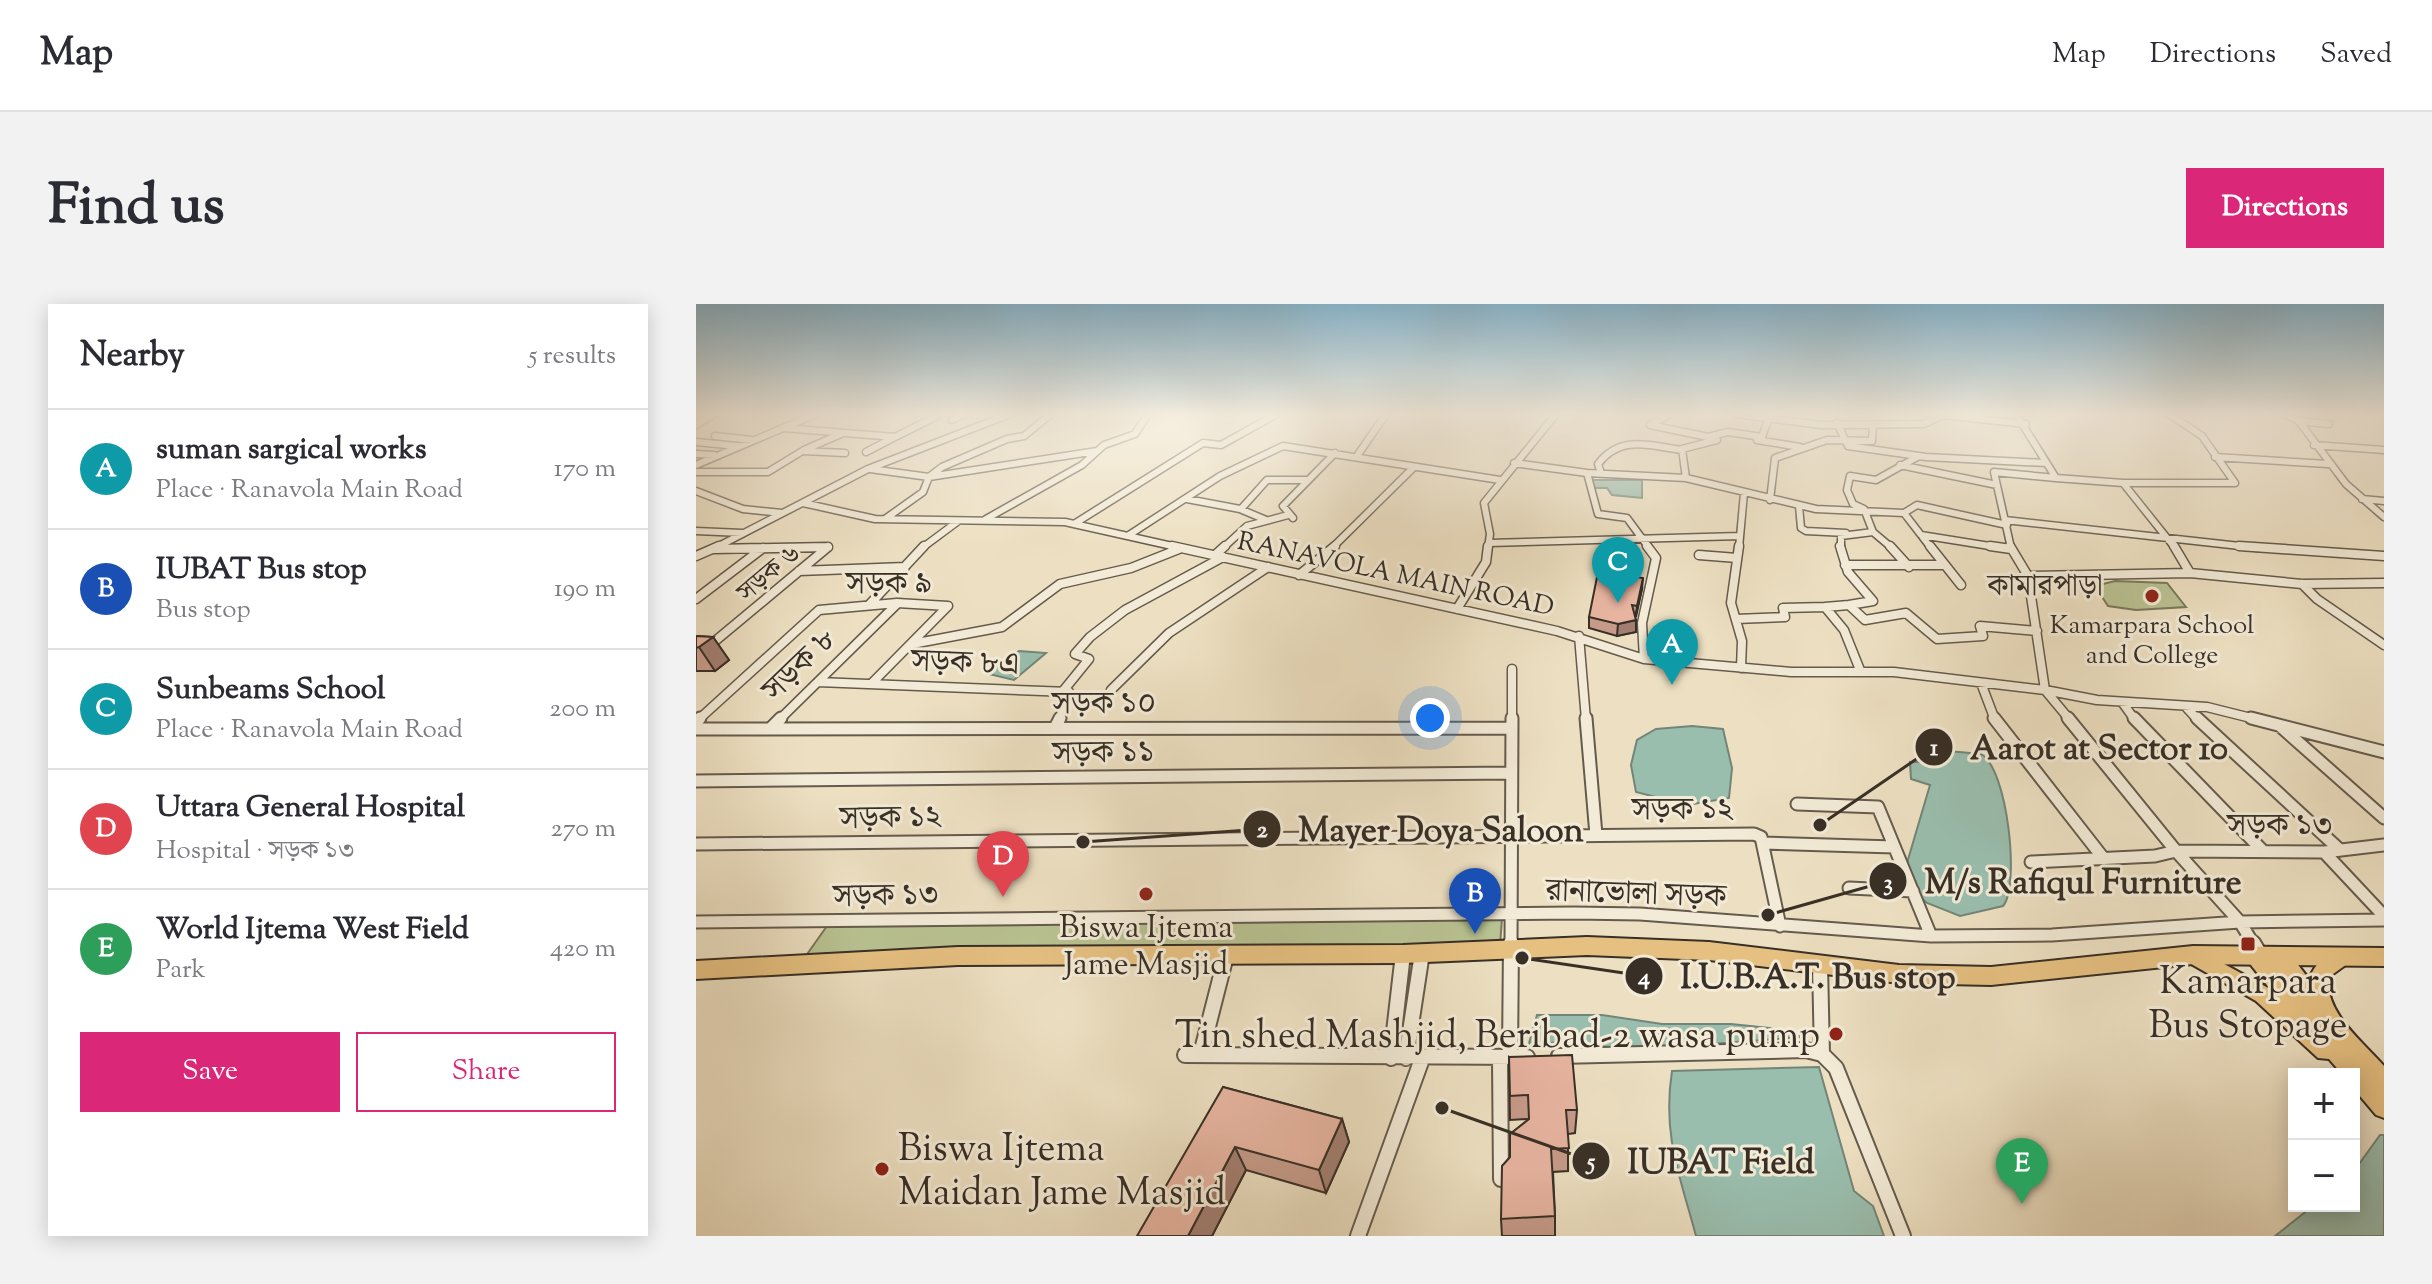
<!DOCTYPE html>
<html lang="en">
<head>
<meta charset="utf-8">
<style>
	body { margin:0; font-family:"Sorts Mill Goudy","Noto Serif Bengali",serif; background:#f2f2f3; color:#2b2b33 }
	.controls { position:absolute; right:24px; bottom:24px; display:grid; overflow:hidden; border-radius:0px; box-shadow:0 4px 20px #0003 }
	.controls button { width:72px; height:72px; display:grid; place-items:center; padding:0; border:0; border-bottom:2px solid #e1e1e2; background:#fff; color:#2b2b33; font:40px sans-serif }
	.you { position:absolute; left:734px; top:414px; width:28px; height:28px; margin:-20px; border:6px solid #fff; border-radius:50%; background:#1a73e8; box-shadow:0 0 0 12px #1a73e833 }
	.badge { display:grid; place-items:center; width:52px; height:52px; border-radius:50%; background:#db2777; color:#fff; font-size:26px; font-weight:700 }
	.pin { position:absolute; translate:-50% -66px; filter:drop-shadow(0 2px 4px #0008) }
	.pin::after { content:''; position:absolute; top:42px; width:28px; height:24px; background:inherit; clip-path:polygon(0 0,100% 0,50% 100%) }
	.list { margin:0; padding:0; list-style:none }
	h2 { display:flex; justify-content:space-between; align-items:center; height:104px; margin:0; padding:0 32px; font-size:34px }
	h2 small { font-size:26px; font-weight:400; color:#7c7c81 }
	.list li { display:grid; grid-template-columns:52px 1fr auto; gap:24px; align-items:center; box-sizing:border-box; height:120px; padding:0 32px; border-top:2px solid #e1e1e2 }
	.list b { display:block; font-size:30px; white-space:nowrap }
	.list p { margin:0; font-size:26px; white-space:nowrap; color:#7c7c81 }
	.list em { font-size:26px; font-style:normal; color:#7c7c81 }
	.actions { display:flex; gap:16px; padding:24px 32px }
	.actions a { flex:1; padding:18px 0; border:2px solid #db2777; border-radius:0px; text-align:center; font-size:28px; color:#db2777 }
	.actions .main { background:#db2777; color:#fff }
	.map { position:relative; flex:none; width:1688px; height:932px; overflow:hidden; border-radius:0px }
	header { display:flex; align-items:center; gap:48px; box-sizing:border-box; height:112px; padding:0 40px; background:#fff; border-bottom:2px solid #e1e1e2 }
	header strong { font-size:38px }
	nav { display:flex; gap:44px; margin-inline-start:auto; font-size:28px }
	.intro { display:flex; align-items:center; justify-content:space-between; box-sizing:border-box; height:192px; padding:0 48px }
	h1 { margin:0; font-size:56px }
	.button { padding:20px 36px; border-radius:0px; background:#db2777; color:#fff; font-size:28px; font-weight:700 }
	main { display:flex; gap:48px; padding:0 48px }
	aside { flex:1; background:#fff; border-radius:0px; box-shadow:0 4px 20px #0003 }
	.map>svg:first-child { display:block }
	.green { fill:#b9c292; stroke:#78785c; stroke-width:2 }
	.water { fill:#9abeae; stroke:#738578; stroke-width:2 }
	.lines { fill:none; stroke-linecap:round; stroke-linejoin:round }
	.street-far3-casing { stroke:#655b4d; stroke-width:9 }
	.street-far2-casing { stroke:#655b4d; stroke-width:11 }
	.street-far1-casing { stroke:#655b4d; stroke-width:15 }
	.street-casing { stroke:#655b4d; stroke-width:18 }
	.primary-casing { stroke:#382f26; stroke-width:4 }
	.highway-casing { stroke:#382f26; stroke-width:4 }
	.street-far3 { stroke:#f3ebd7; stroke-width:6 }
	.street-far2 { stroke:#f3ebd7; stroke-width:8 }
	.street-far1 { stroke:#f3ebd7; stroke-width:11 }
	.street { stroke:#f3ebd7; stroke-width:14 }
	.primary { fill:#e6c081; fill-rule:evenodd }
	.highway { fill:#e6c081; fill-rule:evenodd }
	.wall { fill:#c79b8a; stroke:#382f26; stroke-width:2 }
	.shaded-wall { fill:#a27e70; stroke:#382f26; stroke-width:2 }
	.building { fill:#e7b4a0; stroke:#382f26; stroke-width:2 }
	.poi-dot { fill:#8f2418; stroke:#f3ebd7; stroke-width:3 }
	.labels { text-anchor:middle; stroke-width:6; stroke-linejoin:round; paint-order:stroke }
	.far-street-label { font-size:26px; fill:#382f26; stroke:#f3ebd7 }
	.far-poi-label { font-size:26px; fill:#382f26; stroke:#f3ebd7 }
	.far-quarter-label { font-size:30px; fill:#382f26; stroke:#f3ebd7 }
	.street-label { font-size:32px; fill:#382f26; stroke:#f3ebd7 }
	.poi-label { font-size:32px; fill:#382f26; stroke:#f3ebd7 }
	.near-poi-label { font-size:38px; fill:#382f26; stroke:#f3ebd7 }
	.leader { fill:none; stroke:#382f26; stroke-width:3 }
	.callout-dot { fill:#382f26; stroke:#f3ebd7; stroke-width:3 }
	.mark-label { font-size:24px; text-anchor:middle; font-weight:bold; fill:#fff }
	.callout-label { font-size:34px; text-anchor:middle; font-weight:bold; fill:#382f26; stroke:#f3ebd7; stroke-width:6; stroke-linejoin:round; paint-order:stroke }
</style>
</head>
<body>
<header>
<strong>Map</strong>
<nav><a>Map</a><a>Directions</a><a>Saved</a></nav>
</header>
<div class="intro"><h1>Find us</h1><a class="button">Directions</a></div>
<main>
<aside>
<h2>Nearby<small>5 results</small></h2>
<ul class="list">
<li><span class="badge" style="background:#0f9aa8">A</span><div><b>suman sargical works</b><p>Place · Ranavola Main Road</p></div><em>170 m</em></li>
<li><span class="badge" style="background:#1a4fb4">B</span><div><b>IUBAT Bus stop</b><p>Bus stop</p></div><em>190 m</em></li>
<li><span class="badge" style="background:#0f9aa8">C</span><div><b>Sunbeams School</b><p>Place · Ranavola Main Road</p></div><em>200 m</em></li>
<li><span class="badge" style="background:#e0444e">D</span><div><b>Uttara General Hospital</b><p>Hospital · সড়ক ১৩</p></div><em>270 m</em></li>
<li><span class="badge" style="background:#2e9e5b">E</span><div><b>World Ijtema West Field</b><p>Park</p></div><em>420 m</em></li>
</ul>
<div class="actions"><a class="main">Save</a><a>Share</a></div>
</aside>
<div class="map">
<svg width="1688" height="932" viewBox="0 0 1688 932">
	<rect width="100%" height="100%" fill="#ede0c2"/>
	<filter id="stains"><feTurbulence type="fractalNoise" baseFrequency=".0025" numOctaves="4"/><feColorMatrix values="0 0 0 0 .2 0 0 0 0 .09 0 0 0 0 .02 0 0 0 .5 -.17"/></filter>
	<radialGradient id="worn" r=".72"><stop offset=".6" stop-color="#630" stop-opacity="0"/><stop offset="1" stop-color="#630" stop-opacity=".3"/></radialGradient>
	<path class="green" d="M1419,277L1471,279L1490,303L1440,306L1412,302L1399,282Z
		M806,614L804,642L107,656L131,622Z"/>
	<path class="water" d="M894,176H946V194L916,191L911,184H895Z
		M323,347L350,349L318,376L289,369Z
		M996,422L1027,425L1036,464L1033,494L991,501L940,488L935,461L941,436L960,425Z
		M1241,446L1285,450C1312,465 1324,583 1307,602L1264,612L1231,599L1219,588L1211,559L1234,481L1215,475L1214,458H1229L1233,449Z
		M841,711H906L966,720H1035L1083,725L1106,733L910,748L861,738L832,743Z
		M1123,763L1158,887L1177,902L1188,932H1000C984,872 966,831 976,767Z
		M1684,831H1688V932H1579L1617,902H1658V867Z"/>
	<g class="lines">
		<defs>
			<path id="street-far3" d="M974,110L954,121L1012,133L1032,128L1066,133L1073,113
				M1041,110L1125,121L1228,120L1247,111L1330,120
				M1473,110L1506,132L1539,179
				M1588,110L1602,116L1650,180L1688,213
				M256,116L268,110
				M1602,117L1633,120
				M1141,119L1152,142L1230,153L1350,159
				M0,121L18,110
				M88,124L199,133L241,112
				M19,132L55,136
				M1061,136L1104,143
				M0,138L41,142
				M1618,141L1688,146
				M107,147L149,149
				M170,148L199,133
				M0,150L18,151
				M661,152L690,110
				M1519,153L1632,160
				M818,159L891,169L990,174L1120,205L1208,209L1221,201L1311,221
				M0,161L120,110
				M1204,161L1301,181
				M174,165L233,173L401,147
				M0,168H72L108,146L147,129
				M891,169L902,210L931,214L953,244
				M905,169L902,160C925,130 954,142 986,146
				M990,174L986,145L1021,136
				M1360,174L1427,179L1479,244
				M1427,179H1539
				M0,187L47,205L86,209
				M491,195L544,205L570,216
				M1666,195L1688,197
				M1074,196L1079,154L1131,136L1176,137L1177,120
				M107,199L179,215L369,218L485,244
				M1103,202L1105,224L1110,227L1150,229
				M545,205L571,176H612
				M1208,209L1235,244
				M597,214L587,202L639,149
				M189,215L227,188L233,173L246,163L311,135L328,132L355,110
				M290,215L386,161L408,141L439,130L452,110
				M1309,216L1562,244
				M378,220L507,139L525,141L581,110
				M0,227L46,229
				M1177,228L1196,244
				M433,231L524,172L587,142L804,176
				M1225,231L1306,244
				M793,239L1044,232
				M19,244L172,165L314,110
				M95,244L132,243
				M226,244L261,218
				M527,244L551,222L592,211
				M636,244L717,164
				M792,244L794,230L788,199L860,110
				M1043,244L1048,189
				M1145,244V232L1177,228L1168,205L1157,200L1151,186L1154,172L1180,176L1223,152
				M1315,244L1298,168L1360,174L1320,110"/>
			<path id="street-far2" d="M476,242L861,327L948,355L1095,368H1198L1349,386L1401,396L1511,403L1563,416
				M1043,242L1035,299L1046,337L1045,364
				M1144,242L1152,268L1177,297L1153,301
				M1194,242L1213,263
				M1234,242L1265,281
				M1294,242L1315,245
				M1314,242L1332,272L1349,386
				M1478,242L1494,269
				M1543,242L1688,252
				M18,245L132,243
				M1003,251L1041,254
				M0,252L23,242
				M518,252L529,242
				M1149,261H1249
				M103,267L209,263
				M603,271L639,242
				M1332,272L1494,269L1606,280L1688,279
				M1606,280L1621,295L1688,341
				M0,295L67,244
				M173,301L228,242
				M1129,303L1153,301L1169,316L1210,309L1241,335L1287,332L1284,322L1341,327
				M761,305L790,258L792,242
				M1040,315L1089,313L1087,304L1129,303L1148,326L1164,366
				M883,332L890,416
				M216,340L306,323L364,280L435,264L483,245
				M0,353L132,243
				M948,355L946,319L960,254L951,242
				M122,378L373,388L363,416
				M1285,379L1299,416
				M415,386L473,329L572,263
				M1349,386L1374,416
				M367,387L393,355L379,350L394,333L429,306L527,253
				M1426,398L1439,416
				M1489,402L1502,416
				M2,416L123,306L201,299L252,302L175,380
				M83,416L201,300
				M816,416V365"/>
			<path id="street-far1" d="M890,414L900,531
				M1298,414L1408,555
				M1372,414L1480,547L1544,618L1558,641
				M1438,414L1566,546
				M1501,414L1644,546
				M1555,414L1688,448
				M0,418L4,414
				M1584,422L1688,514
				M359,424L364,414
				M0,425L816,424
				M74,425L85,414
				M0,477L815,469
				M1101,500L1182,503L1235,632
				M1067,539L1198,543
				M0,540L1058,530L1065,533L1084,622
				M1628,548L1688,612
				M1335,558L1459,552L1480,547L1628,548L1688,541
				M1153,584L1217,587
				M0,618L878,609L944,610L1235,632L1356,631L1544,618L1688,616
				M815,641L816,414"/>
			<path id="street" d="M1557,639L1566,654
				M1124,661L1126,750
				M505,750L530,652
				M489,751L831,753
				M863,752L1110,746L1126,750L1140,764L1207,932
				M814,753L815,639
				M695,754L707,650
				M710,754L726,649
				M804,755L805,875
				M662,932L726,755"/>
			<path id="primary" d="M1497,643L1574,685L1547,651L1550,645C1562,642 1566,647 1573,656L1571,652L1574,646C1591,641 1603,663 1613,675C1619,660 1628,651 1644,646L1651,648L1654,654L1651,660L1633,673C1627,707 1667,738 1688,762V814L1680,811L1658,785V770H1646L1633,755L1622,754L1560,697L1490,657L1487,651L1490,645Z"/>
			<path id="highway" d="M891,633L1013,638L1203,661L1295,663L1497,642L1688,644V662L1497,660L1295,681L1203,679L1013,656L891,651L707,659L262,661L0,675V657L262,643L707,641Z"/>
		</defs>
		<use href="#street-far3" class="street-far3-casing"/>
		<use href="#street-far2" class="street-far2-casing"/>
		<use href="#street-far1" class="street-far1-casing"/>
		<use href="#street" class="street-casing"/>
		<use href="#primary" class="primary-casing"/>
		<use href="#highway" class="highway-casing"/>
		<use href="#street-far3" class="street-far3"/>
		<use href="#street-far2" class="street-far2"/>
		<use href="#street-far1" class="street-far1"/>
		<use href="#street" class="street"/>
		<use href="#primary" class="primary"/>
		<use href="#highway" class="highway"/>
	</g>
	<path class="wall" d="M946,285L939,313L940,328L921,332L893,324V313Z
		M0,332L17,333L33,356L19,367H0Z
		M813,753L881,806L879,829L872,830V867L857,868L859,912V932H806L805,915L814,853L832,815L814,816Z
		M527,783L646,815L653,838L630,889L550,866L516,932Z"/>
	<path class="shaded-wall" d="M947,274L946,285L940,313L941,302Z
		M940,316V328L921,332L922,320Z
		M17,333L33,356L19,367L3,343Z
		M646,815L653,838L630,889L623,866Z
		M539,843L550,866L516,932H492Z"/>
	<path class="building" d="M902,268L947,274L941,302L936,301L940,316L922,320L893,313Z
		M0,332L17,333L3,343L0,344Z
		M876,751L881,806H870L873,844L855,845L859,912L805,915L806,862L814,853V830L833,815L832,791L814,792L813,753Z
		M527,783L646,815L623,866L539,843L492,932H441Z"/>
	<linearGradient id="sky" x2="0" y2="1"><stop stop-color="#89b8d1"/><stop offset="0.46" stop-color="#f7f1e4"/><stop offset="1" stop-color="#f7f1e4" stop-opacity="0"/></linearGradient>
	<rect width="1688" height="240" fill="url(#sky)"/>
	<g class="poi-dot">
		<circle cx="1456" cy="292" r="8"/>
		<circle cx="450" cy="590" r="8"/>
		<rect x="1544" y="632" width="16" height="16" rx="4"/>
		<circle cx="1140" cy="730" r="8"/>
		<circle cx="186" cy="865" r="8"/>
	</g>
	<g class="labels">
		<g class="far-street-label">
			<text transform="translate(72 268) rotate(-40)" y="9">সড়ক ৬</text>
			<text transform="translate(700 269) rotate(12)" y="9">RANAVOLA MAIN ROAD</text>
		</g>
		<g class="far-poi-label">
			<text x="1456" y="329">Kamarpara School<tspan x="1456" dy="30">and College</tspan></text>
		</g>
		<g class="far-quarter-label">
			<text x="1349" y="291">কামারপাড়া</text>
		</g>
		<g class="street-label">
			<text x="193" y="289">সড়ক ৯</text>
			<text transform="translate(269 357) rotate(2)" y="11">সড়ক ৮এ</text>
			<text transform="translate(102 360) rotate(-44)" y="11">সড়ক ৮</text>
			<text x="408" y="409">সড়ক ১০</text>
			<text transform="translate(407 447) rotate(-1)" y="11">সড়ক ১১</text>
			<text x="986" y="515">সড়ক ১২</text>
			<text transform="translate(194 512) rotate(-1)" y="11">সড়ক ১২</text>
			<text x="1584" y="531">সড়ক ১৩</text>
			<text transform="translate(940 588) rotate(2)" y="11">রানাভোলা সড়ক</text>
			<text transform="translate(190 590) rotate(-1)" y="11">সড়ক ১৩</text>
		</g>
		<g class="poi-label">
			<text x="450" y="633">Biswa Ijtema<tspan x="450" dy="37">Jame Masjid</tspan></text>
		</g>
		<g class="near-poi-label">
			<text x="1552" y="689">Kamarpara<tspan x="1552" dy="44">Bus Stopage</tspan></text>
			<text x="1124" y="743" text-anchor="end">Tin shed Mashjid, Beribad-2 wasa pump</text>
			<text x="202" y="856" text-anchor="start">Biswa Ijtema<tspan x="202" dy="44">Maidan Jame Masjid</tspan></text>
		</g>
	</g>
	<path class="leader" d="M1124 521L1238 443M387 538L566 525M1072 611L1192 577M826 654L948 672M746 804L895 857"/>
	<g class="callout-dot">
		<circle cx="1124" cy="521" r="8"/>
		<circle cx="387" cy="538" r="8"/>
		<circle cx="1072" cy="611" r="8"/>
		<circle cx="826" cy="654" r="8"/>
		<circle cx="746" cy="804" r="8"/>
		<circle cx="1238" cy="443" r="20"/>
		<circle cx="566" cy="525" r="20"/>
		<circle cx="1192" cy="577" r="20"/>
		<circle cx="948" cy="672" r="20"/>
		<circle cx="895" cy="857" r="20"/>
	</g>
	<g class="mark-label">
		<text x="1238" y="451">1</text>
		<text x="566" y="533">2</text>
		<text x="1192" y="586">3</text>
		<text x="948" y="680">4</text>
		<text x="895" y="865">5</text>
	</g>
	<g class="callout-label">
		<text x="1403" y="455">Aarot at Sector 10</text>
		<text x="745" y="537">Mayer Doya Saloon</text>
		<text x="1387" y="589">M/s Rafiqul Furniture</text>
		<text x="1122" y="684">I.U.B.A.T. Bus stop</text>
		<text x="1025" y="869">IUBAT Field</text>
	</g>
	<rect width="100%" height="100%" filter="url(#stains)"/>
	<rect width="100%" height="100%" fill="url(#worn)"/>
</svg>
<div class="controls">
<button>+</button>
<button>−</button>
</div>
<div class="you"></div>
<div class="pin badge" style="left:976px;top:381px;background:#0f9aa8">A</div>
<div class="pin badge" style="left:779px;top:630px;background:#1a4fb4">B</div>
<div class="pin badge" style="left:922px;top:299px;background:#0f9aa8">C</div>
<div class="pin badge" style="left:307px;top:593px;background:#e0444e">D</div>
<div class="pin badge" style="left:1326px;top:900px;background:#2e9e5b">E</div>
</div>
</main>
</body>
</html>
